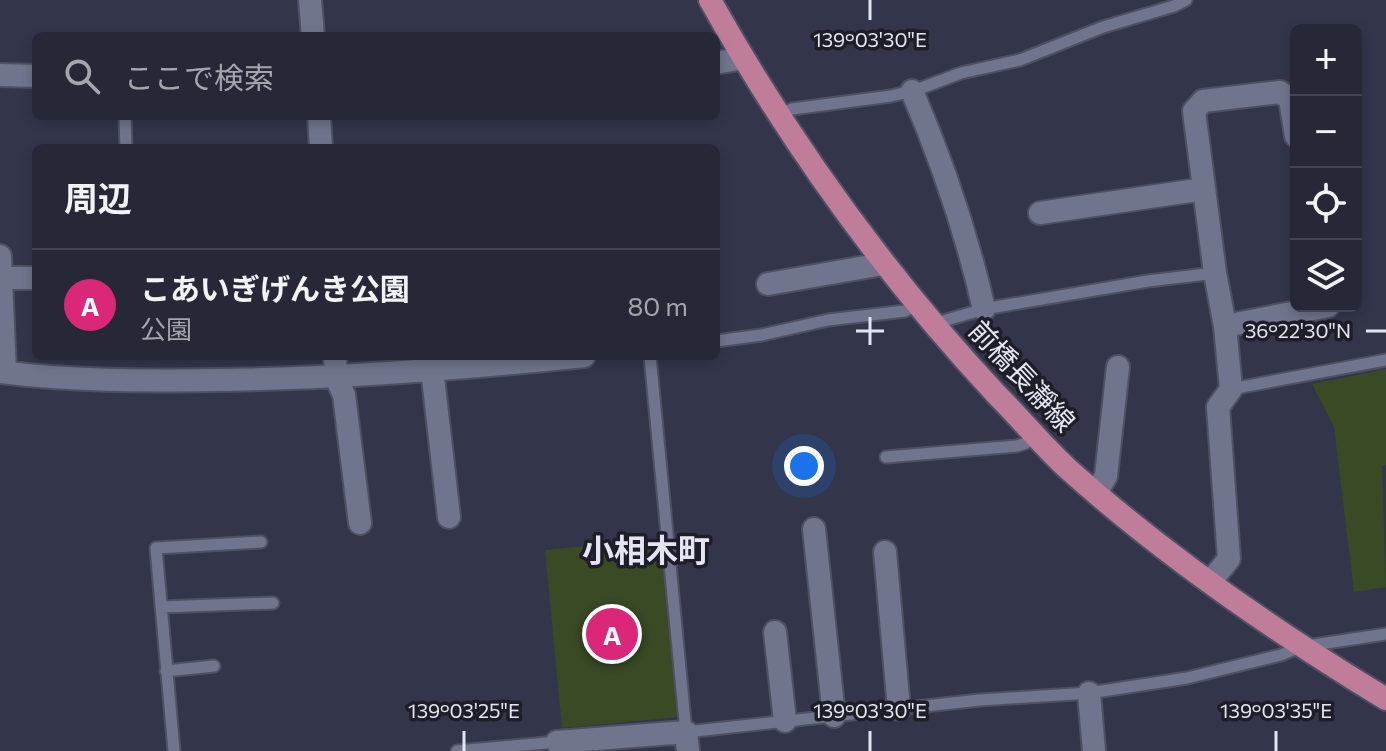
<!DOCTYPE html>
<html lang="ja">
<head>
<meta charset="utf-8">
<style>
	body { margin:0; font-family:Commissioner,"Noto Sans JP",sans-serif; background:#2e3040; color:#f1f3f6 }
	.controls { position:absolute; right:24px; top:24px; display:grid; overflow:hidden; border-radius:12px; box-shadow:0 4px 12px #0003 }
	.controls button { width:72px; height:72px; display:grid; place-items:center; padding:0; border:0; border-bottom:2px solid #424453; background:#262838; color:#f1f3f6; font:40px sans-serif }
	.you { position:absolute; left:804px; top:466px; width:28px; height:28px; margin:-20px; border:6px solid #fff; border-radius:50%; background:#1a73e8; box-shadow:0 0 0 12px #1a73e833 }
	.badge { display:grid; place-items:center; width:52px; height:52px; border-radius:50%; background:#db2777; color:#fff; font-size:26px; font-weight:700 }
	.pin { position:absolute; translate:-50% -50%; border:4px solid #fff; box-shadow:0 2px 8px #0006 }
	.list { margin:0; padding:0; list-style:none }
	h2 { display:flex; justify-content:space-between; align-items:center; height:104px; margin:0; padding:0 32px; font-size:34px }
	h2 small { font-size:26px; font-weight:400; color:#a4a6ae }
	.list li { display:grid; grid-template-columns:52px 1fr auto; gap:24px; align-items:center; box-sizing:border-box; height:112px; padding:0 32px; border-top:2px solid #424453 }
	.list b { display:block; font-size:30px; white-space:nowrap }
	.list p { margin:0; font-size:26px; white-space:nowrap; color:#a4a6ae }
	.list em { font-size:26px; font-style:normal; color:#a4a6ae }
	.icon { flex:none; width:44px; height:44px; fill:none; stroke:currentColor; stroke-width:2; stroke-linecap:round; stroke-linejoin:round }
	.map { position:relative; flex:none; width:1386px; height:751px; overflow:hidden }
	.search { position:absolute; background:#262838; box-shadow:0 4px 12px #0003; left:32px; top:32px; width:688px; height:88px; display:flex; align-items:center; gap:20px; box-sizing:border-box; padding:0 28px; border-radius:12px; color:#a4a6ae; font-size:30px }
	.panel { position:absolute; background:#262838; box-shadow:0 4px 12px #0003; left:32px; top:144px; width:688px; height:216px; border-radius:12px }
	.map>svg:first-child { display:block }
	.green { fill:#394a25 }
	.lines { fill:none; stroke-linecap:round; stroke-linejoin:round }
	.service-casing { stroke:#4f5163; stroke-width:15 }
	.minor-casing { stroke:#4f5163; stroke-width:26 }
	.tertiary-casing { stroke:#4f5163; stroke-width:26 }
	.primary-casing { stroke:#4f5163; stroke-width:26 }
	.service { stroke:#70758d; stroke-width:11 }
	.minor { stroke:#70758d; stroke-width:22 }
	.tertiary { stroke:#70758d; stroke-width:22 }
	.primary { stroke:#bf7d9a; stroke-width:22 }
	.ticks { fill:none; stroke:#e3e5f3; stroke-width:3 }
	.labels { text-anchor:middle; stroke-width:7; stroke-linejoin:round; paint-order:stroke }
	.street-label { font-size:28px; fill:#e3e5f3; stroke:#1d1e28 }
	.quarter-label { font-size:32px; font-weight:bold; fill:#e3e5f3; stroke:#1d1e28 }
	.ticks-label { font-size:20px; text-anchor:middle; fill:#e3e5f3; stroke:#1d1e28; stroke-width:7; stroke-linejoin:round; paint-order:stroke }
</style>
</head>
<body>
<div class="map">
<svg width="1386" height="751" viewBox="0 0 1386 751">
	<rect width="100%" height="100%" fill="#33364b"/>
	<path class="green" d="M1386,369V465L1382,466L1386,587L1354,592L1334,427L1312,384Z
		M662,539L679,717L562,728L545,550Z"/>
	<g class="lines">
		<defs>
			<path id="service" d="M779,114L792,109L891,96L916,90L961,73L1020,60L1103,27L1174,6L1186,0
				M125,116L126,148
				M933,324L984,309L1148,281L1215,273
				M716,341L762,335L828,320L905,311L916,305
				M650,356L686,732L980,700L1089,693L1187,678L1281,655L1300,647L1386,634
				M1231,389L1386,360
				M886,457L1017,446L1026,443L1035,435
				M161,607L273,603
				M166,671L214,666
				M174,751L156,548L261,542
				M457,751L557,742"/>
			<path id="minor" d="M716,63L743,58
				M0,75L36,76
				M912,91C942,161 967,235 984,309
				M1040,213L1204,189
				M0,256L5,372
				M2,278H36
				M768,284L883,264
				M1225,326L1328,306
				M432,369L449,517
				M0,372C70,381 142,381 213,380C337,379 460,369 584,356
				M336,377L344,395L360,523
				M1096,493L1106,476L1118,367
				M814,529L834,716
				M885,552L899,709
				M1210,582L1229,559L1218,407L1231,389L1225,326L1215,273L1194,111L1203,101L1280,92L1290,99L1296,136
				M775,632L785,721
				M1089,693L1094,751
				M557,742L686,732L688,751"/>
			<path id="tertiary" d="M310,0L313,36
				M319,116L321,148
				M335,356L336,377"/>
			<path id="primary" d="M710,0C790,143 885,275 997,395C1021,419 1043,446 1068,469C1165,556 1274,631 1386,699"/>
		</defs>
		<use href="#service" class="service-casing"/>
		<use href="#minor" class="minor-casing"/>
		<use href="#tertiary" class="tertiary-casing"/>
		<use href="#primary" class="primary-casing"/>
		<use href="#service" class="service"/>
		<use href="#minor" class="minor"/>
		<use href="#tertiary" class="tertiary"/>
		<use href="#primary" class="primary"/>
	</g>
	<path class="ticks" d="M870,0V20M870,317V345M856,331H884M1366,331H1386M464,731V751M870,731V751M1276,731V751"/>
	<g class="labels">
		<g class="street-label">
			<text transform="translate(1022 376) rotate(47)" y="10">前橋長瀞線</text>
		</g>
		<g class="quarter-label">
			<text x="646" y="562">小相木町</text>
		</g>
	</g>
	<g class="ticks-label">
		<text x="870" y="47">139°03'30"E</text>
		<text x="1298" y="338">36°22'30"N</text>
		<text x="464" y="718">139°03'25"E</text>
		<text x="870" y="718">139°03'30"E</text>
		<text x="1276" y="718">139°03'35"E</text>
	</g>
</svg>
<div class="controls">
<button>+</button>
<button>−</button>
<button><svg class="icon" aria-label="locate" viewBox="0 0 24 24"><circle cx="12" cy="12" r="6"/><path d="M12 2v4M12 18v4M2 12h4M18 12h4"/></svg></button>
<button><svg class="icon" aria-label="layers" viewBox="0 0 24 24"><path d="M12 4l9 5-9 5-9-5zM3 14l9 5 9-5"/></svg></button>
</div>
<div class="you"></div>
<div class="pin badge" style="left:612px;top:634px">A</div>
<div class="search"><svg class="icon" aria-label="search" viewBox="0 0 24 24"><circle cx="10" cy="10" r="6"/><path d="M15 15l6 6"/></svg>ここで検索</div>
<section class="panel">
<h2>周辺<small></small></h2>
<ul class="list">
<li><span class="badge">A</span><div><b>こあいぎげんき公園</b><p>公園</p></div><em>80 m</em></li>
</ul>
</section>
</div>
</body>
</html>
